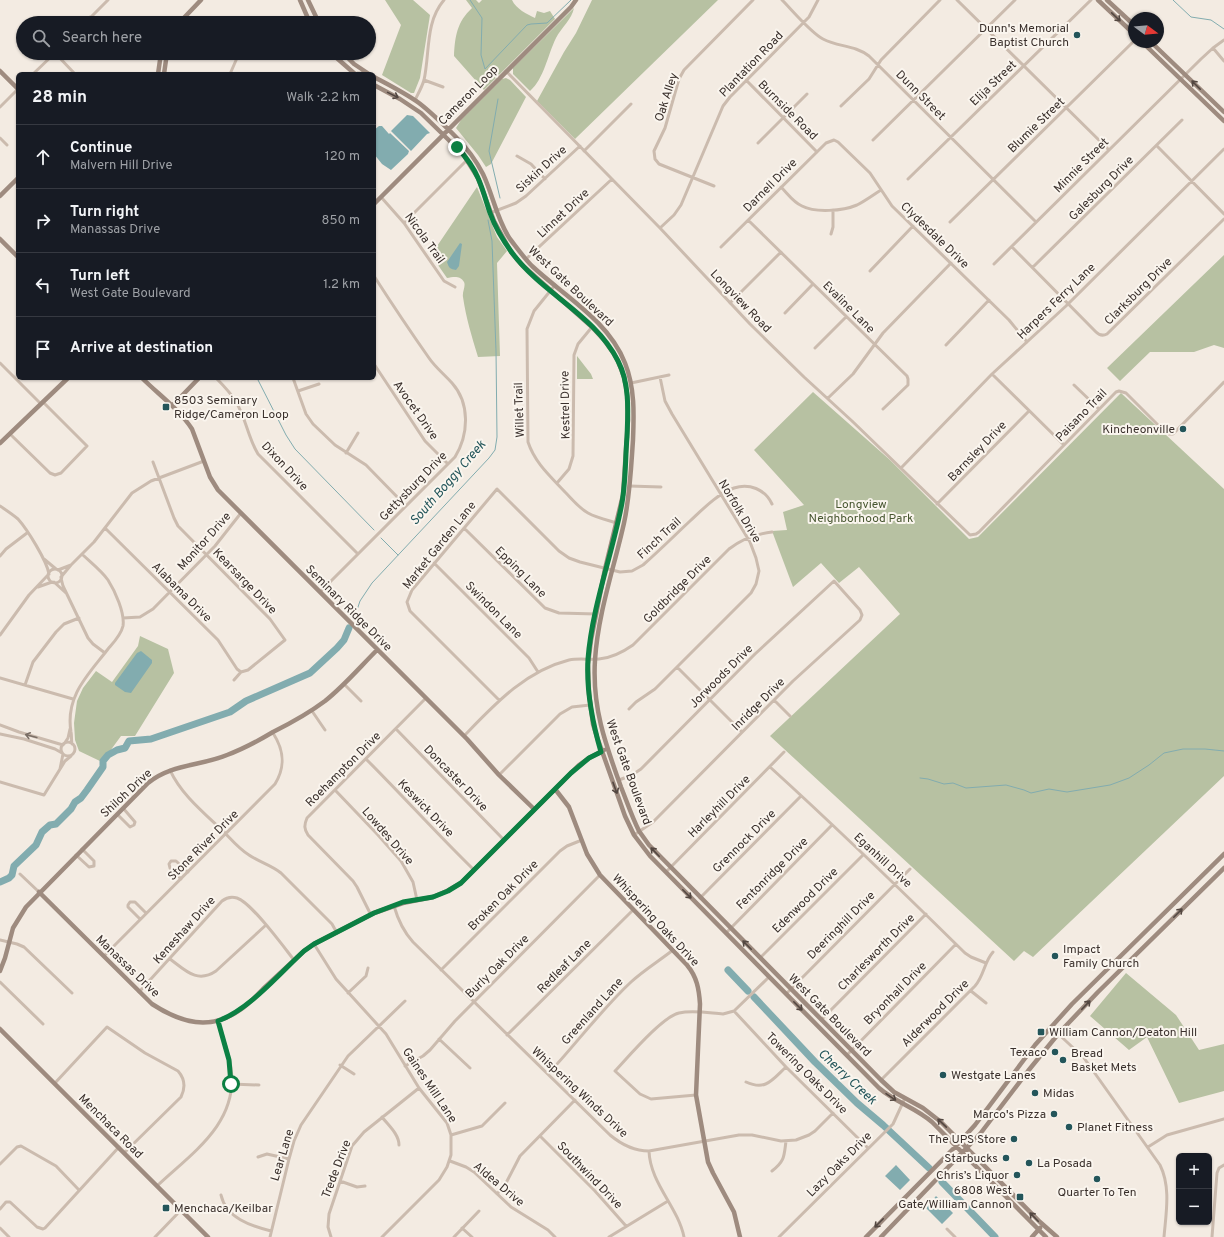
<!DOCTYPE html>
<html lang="en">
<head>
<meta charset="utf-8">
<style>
	body { margin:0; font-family:Overpass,sans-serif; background:#20242c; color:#f1f3f6 }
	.controls { position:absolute; right:12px; bottom:12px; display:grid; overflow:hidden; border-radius:6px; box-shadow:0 1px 3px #0004 }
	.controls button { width:36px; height:36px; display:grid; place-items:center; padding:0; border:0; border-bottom:1px solid #363941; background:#171b24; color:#f1f3f6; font:20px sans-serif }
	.compass { position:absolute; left:1128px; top:12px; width:36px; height:36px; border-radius:50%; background:#171b24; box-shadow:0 1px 3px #0004; rotate:106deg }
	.stop { position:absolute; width:12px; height:12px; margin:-9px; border:3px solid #0b8043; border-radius:50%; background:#fff }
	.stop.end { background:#0b8043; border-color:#fff; box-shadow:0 1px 4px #0008 }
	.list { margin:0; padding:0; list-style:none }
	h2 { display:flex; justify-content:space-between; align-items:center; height:52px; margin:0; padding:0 16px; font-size:17px }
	h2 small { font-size:13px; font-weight:400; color:#9ea1a6 }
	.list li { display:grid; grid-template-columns:26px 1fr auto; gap:12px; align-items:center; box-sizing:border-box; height:64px; padding:0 16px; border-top:1px solid #363941 }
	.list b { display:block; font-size:15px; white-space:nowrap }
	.list p { margin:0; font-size:13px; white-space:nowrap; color:#9ea1a6 }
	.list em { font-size:13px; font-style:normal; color:#9ea1a6 }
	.icon { flex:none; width:22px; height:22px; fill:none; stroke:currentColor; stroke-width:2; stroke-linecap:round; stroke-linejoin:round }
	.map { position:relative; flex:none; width:1224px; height:1237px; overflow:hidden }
	.search { position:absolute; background:#171b24; box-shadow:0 1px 3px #0004; left:16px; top:16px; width:360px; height:44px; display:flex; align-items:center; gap:10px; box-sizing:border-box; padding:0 14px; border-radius:22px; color:#9ea1a6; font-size:15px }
	.panel { position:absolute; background:#171b24; box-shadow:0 1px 3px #0004; left:16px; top:72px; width:360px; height:308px; border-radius:6px }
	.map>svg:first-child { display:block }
	.green { fill:#b7c1a2 }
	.water { fill:#82acaf }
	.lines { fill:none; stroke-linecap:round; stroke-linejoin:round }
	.stream { stroke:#82acaf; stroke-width:1 }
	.river { stroke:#82acaf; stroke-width:7 }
	.street { stroke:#cbbbae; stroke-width:3 }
	.secondary { stroke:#9e8b7f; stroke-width:4.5 }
	.oneway { stroke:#534741 }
	.oneway2 { stroke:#7b6f66 }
	.route { stroke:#0b8043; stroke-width:5 }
	.poi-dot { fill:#23555a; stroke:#faf5ee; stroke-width:1.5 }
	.labels { text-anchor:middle; stroke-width:4; stroke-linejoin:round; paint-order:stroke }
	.poi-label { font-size:12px; fill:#3a302c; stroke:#faf5ee; text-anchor:start }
	.street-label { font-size:12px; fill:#3a302c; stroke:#faf5ee }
	.park-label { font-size:12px; fill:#485731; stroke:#faf5ee }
	.water-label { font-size:13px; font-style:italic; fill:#23555a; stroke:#faf5ee }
</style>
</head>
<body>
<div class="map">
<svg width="1224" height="1237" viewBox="0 0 1224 1237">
	<rect width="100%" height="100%" fill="#f3ebe2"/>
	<path class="green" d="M385,0H413L430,15L420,78L414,93H411L382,75L401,25Z
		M466,0H476L479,3L482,0H512C516,9 527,14 535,18L537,11L544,13L550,11L555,19L484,90L454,56C455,36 457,22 472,8Z
		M592,0H718L575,139L537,101L564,52L576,33Z
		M574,8C572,19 561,28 556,38C548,54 544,79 530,91L513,74V68Z
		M506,78L510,80L526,97L491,164L486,167L478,155L456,128L461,120L502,79Z
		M477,187L497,237L507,251L497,263L500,356L478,357C472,337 466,318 463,297C462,292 466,286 464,282C460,275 453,277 447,278L431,255Z
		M1224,255V348L1214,345L1194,352H1150L1120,381L1107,368Z
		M577,356L591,374L593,379H577Z
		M813,392L890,460L969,539L978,537L1121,393L1224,489V776L1033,957L1024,951L1014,961L770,736L900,614L859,567L839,583L821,563L793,587L772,531L787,530L783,512L804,505L754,450Z
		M140,636L168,649L174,673L135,736H121L102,762L79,751L75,740L74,723L77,701L83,688L96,671L112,682L138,646Z
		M1126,973L1176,1015L1199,1050L1224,1044V1091L1179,1103L1147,1037L1129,1050L1090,1016Z"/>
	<path class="water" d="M407,115L413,116L430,133L427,134L411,151L391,131Z
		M379,126H382L389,134L390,133L409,151L408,154L391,170L382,164L374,154V130Z
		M460,243L462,244L459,266L456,270C450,269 449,268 447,262Z
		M141,651L152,660V663L131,693L125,692L115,685V683L137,653Z
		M896,1165L910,1180L900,1190L885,1176Z
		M936,1196L953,1213L942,1224L926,1208Z"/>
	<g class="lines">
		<path class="stream" d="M470,0L482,18L481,55L485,69L527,25L531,24L547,23L571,0
			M1173,0L1191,17L1211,20L1224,29
			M498,99L489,151L500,198
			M257,378L286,435L295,449L374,530
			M381,538L398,555
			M354,619L360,601L372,583L489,458L495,450L497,437L496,351L492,241L488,220
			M920,778L928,779L944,784L953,783L966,788L1006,785L1024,790L1031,793L1049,789L1067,792L1110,785L1129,778L1149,765L1164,753L1183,749H1205L1224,751"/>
		<path class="river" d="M0,882L9,878L12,875L14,866L36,845L42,832L50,825L56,824L71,809L75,802L81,798L87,790L103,767V761L108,755L117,750L125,748L129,741L151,739L230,712L246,701L310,673L337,648L344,640L349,628
			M728,970L748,991
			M754,997L815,1062L857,1103L883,1125L929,1168
			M942,1182L995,1237"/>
		<path class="street" d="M782,0C792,10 811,33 823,39C838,47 855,45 869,56L1036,222
			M957,0L1109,150
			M90,17L96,23
			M85,23L108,0
			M1213,48L1224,61
			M228,53L237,58L230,74
			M506,71L660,228L750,324L804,377L852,421L970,535L976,534L979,532L1116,392L1119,391L1126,393L1164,431L1169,434H1173L1224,382
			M33,74L55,53L75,74
			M424,80L443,87
			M746,80L817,152
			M415,100C418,94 422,87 424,80C430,53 425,22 444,0
			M841,106L869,79L881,60L940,0
			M0,107L18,89
			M0,138L7,145
			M873,140L1015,0
			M758,143L807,94
			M1157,146L1224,214
			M584,151L631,104
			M517,156L531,164L545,179
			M908,179L1091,0
			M714,186L659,164L655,159L654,151L665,128L679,79L684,70L753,0
			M781,187C788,194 793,202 802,206C815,213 843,211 857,205C865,201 873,195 881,190
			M381,197L404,223L444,281L455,287
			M490,213L516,203L526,196L580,146
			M748,220L907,376L908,379V385L883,409
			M950,222L1134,41
			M404,223L467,160
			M660,228L674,215L681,205L723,106L730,97L809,17L818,0
			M831,234L833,227V210
			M721,247L826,143L834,140L838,142L870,173L892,206L1009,320L1027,342
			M1012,247L1096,332C1099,335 1103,336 1107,334L1224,219
			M526,259L612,179
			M994,264L1201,59L1213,48L1224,40
			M1033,267L1182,120
			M870,271L913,226
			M555,285L534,311L527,329L528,442C535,463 550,476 565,492C572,499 579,508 588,513C597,518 607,520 617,523
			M730,303L781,252
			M785,313L813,284
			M946,345L989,300
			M815,348L846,317
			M0,363L41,404
			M374,364L425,441L448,464
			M992,374L1064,445
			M216,378C223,385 231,393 236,402C246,418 248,438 258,454L358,554
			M293,378L306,414L313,424L335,445L366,465L406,506
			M631,383L669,375
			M1074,385L1099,409
			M298,391L319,384
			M828,398L853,374L883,333L951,263
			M10,434L50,473L55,475L61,473L87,446L43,402
			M346,453L358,433
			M153,462L174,518L178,526L270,619L285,640L248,670L241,672L234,680
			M901,468L992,374L1066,306L1224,149
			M557,483L569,469L573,456L574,355L578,344L592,327
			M629,486L661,487
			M937,504L1029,411
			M0,506C6,510 12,514 18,519C27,529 47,561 49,574
			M105,528L218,640L237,669L241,672
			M464,528L545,608L559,613L596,614
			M0,556L6,549L27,533
			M44,559L56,569
			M434,563L529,658L538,672
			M48 576a7 7 0 1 1 14 0a7 7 0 1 1-14 0Z
			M58,570L71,565
			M61,577L71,565L94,542L132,493L151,481L204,461
			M61,578L63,586L88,638L93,644L105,653
			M54,582L66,593
			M38,587L52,582
			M320,592L455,457C469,434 470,403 452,383C444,374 435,367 429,358C410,331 392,304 374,276
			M123,618L140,617L153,609L215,546L241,513
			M0,635L29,595L48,575
			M677,667L742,732
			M0,678L73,699
			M344,684L361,701
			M25,685L33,662L56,632L64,624L79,618
			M499,700L410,611L407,602L412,590L497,489L559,551L569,558L580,562L620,572L632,571L643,565C659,551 674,536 690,521C702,510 717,494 734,488C749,483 765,489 772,504
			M774,700L790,716
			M629,709L636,702L655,689L751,593L756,584L759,571L756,558L750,542L672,414L665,401L660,377
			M312,711L325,730
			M0,725L19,732L63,745
			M396,729L504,840
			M0,734L24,739L55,749L62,753
			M464,736C494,705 525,671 569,660C579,658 589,660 599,659C612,658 623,652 633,645L729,549C742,539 756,534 772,532
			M61 749a7 7 0 1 1 14 0a7 7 0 1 1-14 0Z
			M64,744L68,738L70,729
			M72,744C71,740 72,736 71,732C65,696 88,675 108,649C114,642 121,635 123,626C125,613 115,591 108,580C101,570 90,562 82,554
			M366,759C402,795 437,834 474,870
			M770,767C836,827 901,890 965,953L971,957L986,963
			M60,769L63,754
			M170,770C181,794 203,812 222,830C230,838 239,849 249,855C259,862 271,865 281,873L332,924L337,933
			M499,775L560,714L572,707L590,705
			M619,780L632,775L641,769L755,654L834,581L860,610L862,615L860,620L793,681L653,822L634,835
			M0,782L44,795L65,761L71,756
			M335,790L378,835L401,861L413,882L417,900
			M117,814L130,827L134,825L135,822L123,808
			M76,855L89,867L94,866V861L82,849
			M666,872L784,752
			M20,874L39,892
			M181,879L170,868L169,864L171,861H176L188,872
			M700,898L801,796
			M394,906C398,920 403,931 413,942L610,1135C622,1145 634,1151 649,1151L739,1135H752L781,1141L796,1140L809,1135L815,1131L833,1113
			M371,915L357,887L353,881L308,835C304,829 304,825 307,818L426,698
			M140,919L128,907V905L130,902H135L146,913
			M726,933L832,825
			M0,940L17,944L24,947L72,993
			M314,944L336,979L386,1034L419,1088L447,1123L451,1135V1155L447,1167L439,1180L382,1237
			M104,956L275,784C286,766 284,750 273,733
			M760,958L863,855
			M170,959C185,970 197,984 216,971L266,925
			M441,970L560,851L567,846L582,840
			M0,982L43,1024
			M971,991L986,1003
			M139,992L222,901C227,897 231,896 237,898C252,903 283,946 294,960
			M348,993L366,976L368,968
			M786,994L910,869
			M734,1011L786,1067L868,1148
			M821,1020L926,914
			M1051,1027L1084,1058L1160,1165C1171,1187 1166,1213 1164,1237
			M507,1035L633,910
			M439,1039L470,1068
			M847,1055L956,944
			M340,1065L354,1074
			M405,1066L423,1056L430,1050L455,1021L600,875
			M548,1074C576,1044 601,1010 631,982C644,970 659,961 673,950
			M881,1080L975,986C984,976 984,962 993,952
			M746,1082C766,1091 772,1080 786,1067
			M55,1083L107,1027L145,1053L178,1071C185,1079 186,1087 181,1097L124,1153
			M231,1084L259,1085
			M696,1095L651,1099L640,1094L615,1071C629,1056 662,1017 679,1013C693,1010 709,1013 723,1014L734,1011L769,977
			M382,1117C388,1125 399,1134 399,1145
			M451,1135L482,1126L505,1103
			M540,1136L595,1191L626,1226
			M1148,1147L1167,1135L1224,1119
			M649,1151C650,1183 678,1207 684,1237
			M258,1157L267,1154L289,1159
			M450,1161L466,1167L474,1172L511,1207L548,1230L555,1237
			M0,1164L17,1147L21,1146L56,1166L79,1190
			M772,1171C785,1161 784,1156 786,1141
			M340,1181L357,1187L365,1186
			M157,1186C192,1153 239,1123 231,1068C229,1052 222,1036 218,1021
			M497,1194L505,1185L520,1156L575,1100
			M221,1195C226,1218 251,1226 271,1231
			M0,1209L6,1202H10L37,1227L43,1229L45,1228L119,1147
			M0,1228L9,1237
			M462,1228L472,1237
			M947,1229L955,1237
			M155,1237L181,1210
			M270,1237L289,1159L294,1141L301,1125L348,1056L405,1001
			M331,1237L328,1227L329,1214L352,1146L364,1132L419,1088
			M454,1237L479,1211
			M609,1237L668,1201
			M779,1237L893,1124L905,1098
			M1212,1237L1217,1173L1219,1168L1224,1165"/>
		<path class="secondary" d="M300,0L310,23
			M308,0L319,23
			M1098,0L1134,34
			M1107,0L1134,25
			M179,23L201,0
			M1142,42L1224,121
			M1151,42L1224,112
			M331,53L355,74
			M343,53L354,64L369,74
			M0,71L18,89
			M158,74L161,53
			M164,74L167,53
			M357,74H362
			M374,77C389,85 405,93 419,103C432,113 443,124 455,136C466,147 476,160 483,174C493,195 497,220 510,239C517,248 524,258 532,266C564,296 608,320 625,363C635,388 634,414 633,440C631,468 630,496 624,523C614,568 598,613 595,660C592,707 605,743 621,787C627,802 632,817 639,831L649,845L881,1080L894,1092L923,1108L941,1122L1040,1222L1057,1237
			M374,85L400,99L421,113L463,154L478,178L494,221L511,252L521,264L592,327L604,340L614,354L618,361L624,377L627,393L628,420L623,495L605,569L591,640L588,664L589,694L593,724L597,737L625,816L634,835L650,856L879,1088C895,1102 916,1108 932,1122L1046,1237
			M0,196L18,178
			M374,204L571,7L576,0
			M0,239L18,257
			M142,378C159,395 179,409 192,429L210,477L218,490L467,739L499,775L534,809
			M172,406L199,378
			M0,443L68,378
			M555,789L569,807L587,854L600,875L687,965C697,977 699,989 700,1004L696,1095L708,1162L713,1173L734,1212L740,1237
			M39,892L152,1004C181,1023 210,1031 240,1010C249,1004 256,996 263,989C277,976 290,964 304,951L314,944L374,913L403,903L433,897L447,891L461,883L579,765L589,758L604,750
			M0,971L5,958L13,928L26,907L148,783C171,764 200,766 227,755C243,749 258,741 273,732C291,723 309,713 325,701C344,686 360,667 377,650
			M0,1029L208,1237
			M866,1237L956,1146L975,1125L1035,1045L1072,1004L1224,854
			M881,1237L980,1134L1028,1071L1059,1033L1098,992L1224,868
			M1032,1237L1040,1228"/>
	</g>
	<defs><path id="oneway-shaft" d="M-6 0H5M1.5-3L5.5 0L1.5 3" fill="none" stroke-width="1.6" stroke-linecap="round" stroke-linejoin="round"/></defs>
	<g class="oneway">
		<use href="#oneway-shaft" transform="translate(1116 17) rotate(44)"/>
		<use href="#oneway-shaft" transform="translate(1196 85) rotate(-135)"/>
		<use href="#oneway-shaft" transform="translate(393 95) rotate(26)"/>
		<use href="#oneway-shaft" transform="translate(615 788) rotate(70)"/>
		<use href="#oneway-shaft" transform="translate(655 852) rotate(-134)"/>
		<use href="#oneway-shaft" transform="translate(687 894) rotate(45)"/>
		<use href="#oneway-shaft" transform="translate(1178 913) rotate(-45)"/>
		<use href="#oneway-shaft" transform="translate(747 945) rotate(-135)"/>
		<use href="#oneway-shaft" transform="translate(1086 1005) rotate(-46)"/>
		<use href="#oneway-shaft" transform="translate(798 1006) rotate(45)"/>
		<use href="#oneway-shaft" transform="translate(891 1097) rotate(34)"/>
		<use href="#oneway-shaft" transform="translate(942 1123) rotate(-136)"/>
		<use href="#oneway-shaft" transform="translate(1034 1217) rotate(-134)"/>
		<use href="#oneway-shaft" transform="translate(879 1223) rotate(135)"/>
	</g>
	<use class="oneway2" href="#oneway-shaft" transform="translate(31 736) rotate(-165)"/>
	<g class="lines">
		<path class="route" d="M231,1084L229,1060L218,1021C250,1009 279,974 304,951L314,944L374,913L403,902L433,897L448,891L461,883L571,773L589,758L601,752C592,721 586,691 588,659C592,608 611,558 621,508C626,485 625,461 627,437C628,412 630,384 618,361C595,315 543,294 513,254C504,242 495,227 490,213C486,201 483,189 478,178C473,166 465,156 457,147"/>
	</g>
	<g class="poi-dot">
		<circle cx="1077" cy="35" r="4"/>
		<rect x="162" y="403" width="8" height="8" rx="2"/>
		<circle cx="1183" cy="429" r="4"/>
		<circle cx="1055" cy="956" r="4"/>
		<rect x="1037" y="1028" width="8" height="8" rx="2"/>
		<circle cx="1055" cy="1052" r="4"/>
		<circle cx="1063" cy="1060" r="4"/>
		<circle cx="943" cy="1075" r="4"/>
		<circle cx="1035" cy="1093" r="4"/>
		<circle cx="1054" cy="1114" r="4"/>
		<circle cx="1069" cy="1127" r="4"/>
		<circle cx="1014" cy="1139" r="4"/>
		<circle cx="1006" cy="1158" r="4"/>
		<circle cx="1029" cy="1163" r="4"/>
		<circle cx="1017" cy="1175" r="4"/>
		<circle cx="1097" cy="1179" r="4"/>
		<rect x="1016" y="1193" width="8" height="8" rx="2"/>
		<rect x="162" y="1204" width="8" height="8" rx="2"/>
	</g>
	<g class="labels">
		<g class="poi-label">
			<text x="1069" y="32" text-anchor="end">Dunn's Memorial<tspan x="1069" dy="14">Baptist Church</tspan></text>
			<text x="174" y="404">8503 Seminary<tspan x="174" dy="14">Ridge/Cameron Loop</tspan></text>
			<text x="1175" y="433" text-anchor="end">Kincheonville</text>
			<text x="1063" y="953">Impact<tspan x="1063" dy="14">Family Church</tspan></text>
			<text x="1049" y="1036">William Cannon/Deaton Hill</text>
			<text x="1047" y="1056" text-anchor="end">Texaco</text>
			<text x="1071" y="1057">Bread<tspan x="1071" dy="14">Basket Mets</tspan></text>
			<text x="951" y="1079">Westgate Lanes</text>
			<text x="1043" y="1097">Midas</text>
			<text x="1046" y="1118" text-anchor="end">Marco's Pizza</text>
			<text x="1077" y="1131">Planet Fitness</text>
			<text x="1006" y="1143" text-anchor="end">The UPS Store</text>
			<text x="998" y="1162" text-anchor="end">Starbucks</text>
			<text x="1037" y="1167">La Posada</text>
			<text x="1009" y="1179" text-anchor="end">Chris’s Liquor</text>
			<text x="1012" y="1194" text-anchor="end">6808 West<tspan x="1012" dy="14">Gate/William Cannon</tspan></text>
			<text x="1097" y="1196" text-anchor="middle">Quarter To Ten</text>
			<text x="174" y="1212">Menchaca/Keilbar</text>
		</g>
		<g class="street-label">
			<text transform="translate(751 64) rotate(-46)" y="4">Plantation Road</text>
			<text transform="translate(993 83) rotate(-44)" y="4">Elija Street</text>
			<text transform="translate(468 95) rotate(-45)" y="4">Cameron Loop</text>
			<text transform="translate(921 95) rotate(45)" y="4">Dunn Street</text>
			<text transform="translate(666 97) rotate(-72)" y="4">Oak Alley</text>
			<text transform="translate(788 110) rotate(45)" y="4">Burnside Road</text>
			<text transform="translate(1036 125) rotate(-44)" y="4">Blumie Street</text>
			<text transform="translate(1081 165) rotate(-45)" y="4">Minnie Street</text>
			<text transform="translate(541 169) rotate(-42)" y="4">Siskin Drive</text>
			<text transform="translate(770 185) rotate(-45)" y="4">Darnell Drive</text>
			<text transform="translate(1101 188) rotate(-45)" y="4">Galesburg Drive</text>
			<text transform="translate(563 213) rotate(-43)" y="4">Linnet Drive</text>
			<text transform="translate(935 235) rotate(44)" y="4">Clydesdale Drive</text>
			<text transform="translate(425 238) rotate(54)" y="4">Nicola Trail</text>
			<text transform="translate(571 286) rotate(43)" y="4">West Gate Boulevard</text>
			<text transform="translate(1138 291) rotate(-45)" y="4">Clarksburg Drive</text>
			<text transform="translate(741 301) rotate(46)" y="4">Longview Road</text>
			<text transform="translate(1056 301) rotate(-44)" y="4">Harpers Ferry Lane</text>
			<text transform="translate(849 307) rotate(45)" y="4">Evaline Lane</text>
			<text transform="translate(565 405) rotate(-91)" y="4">Kestrel Drive</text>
			<text transform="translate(416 410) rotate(55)" y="4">Avocet Drive</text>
			<text transform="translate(519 410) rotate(-92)" y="4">Willet Trail</text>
			<text transform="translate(1081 415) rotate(-46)" y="4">Paisano Trail</text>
			<text transform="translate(977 451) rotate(-46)" y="4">Barnsley Drive</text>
			<text transform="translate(285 466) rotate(47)" y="4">Dixon Drive</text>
			<text transform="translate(413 486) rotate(-46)" y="4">Gettysburg Drive</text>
			<text transform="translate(740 511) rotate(59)" y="4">Norfolk Drive</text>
			<text transform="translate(659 538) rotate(-43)" y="4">Finch Trail</text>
			<text transform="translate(204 541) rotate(-48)" y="4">Monitor Drive</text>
			<text transform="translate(439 545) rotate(-51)" y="4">Market Garden Lane</text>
			<text transform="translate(521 572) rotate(45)" y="4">Epping Lane</text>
			<text transform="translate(245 581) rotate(46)" y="4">Kearsarge Drive</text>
			<text transform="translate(677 589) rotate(-45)" y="4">Goldbridge Drive</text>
			<text transform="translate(182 592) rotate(45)" y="4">Alabama Drive</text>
			<text transform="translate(349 608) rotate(45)" y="4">Seminary Ridge Drive</text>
			<text transform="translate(494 610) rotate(45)" y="4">Swindon Lane</text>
			<text transform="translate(721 676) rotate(-45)" y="4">Jorwoods Drive</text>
			<text transform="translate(758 704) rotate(-45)" y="4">Inridge Drive</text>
			<text transform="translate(343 769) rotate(-45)" y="4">Roehampton Drive</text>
			<text transform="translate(629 772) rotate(70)" y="4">West Gate Boulevard</text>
			<text transform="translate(456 778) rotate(46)" y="4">Doncaster Drive</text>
			<text transform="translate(126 793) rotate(-43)" y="4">Shiloh Drive</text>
			<text transform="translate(719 806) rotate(-45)" y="4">Harleyhill Drive</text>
			<text transform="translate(426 808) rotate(46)" y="4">Keswick Drive</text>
			<text transform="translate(388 836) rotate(49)" y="4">Lowdes Drive</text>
			<text transform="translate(744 841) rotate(-45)" y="4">Grennock Drive</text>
			<text transform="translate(203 845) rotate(-45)" y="4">Stone River Drive</text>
			<text transform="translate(883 860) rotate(43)" y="4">Eganhill Drive</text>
			<text transform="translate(772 873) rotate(-45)" y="4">Fentonridge Drive</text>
			<text transform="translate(503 895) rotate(-45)" y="4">Broken Oak Drive</text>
			<text transform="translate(805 900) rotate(-45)" y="4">Edenwood Drive</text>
			<text transform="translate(656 920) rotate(47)" y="4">Whispering Oaks Drive</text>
			<text transform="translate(841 925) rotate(-45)" y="4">Deeringhill Drive</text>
			<text transform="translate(184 930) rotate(-48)" y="4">Keneshaw Drive</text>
			<text transform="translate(876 952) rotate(-45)" y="4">Charlesworth Drive</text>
			<text transform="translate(128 966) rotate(44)" y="4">Manassas Drive</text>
			<text transform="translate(497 966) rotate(-45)" y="4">Burly Oak Drive</text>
			<text transform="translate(564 966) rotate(-45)" y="4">Redleaf Lane</text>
			<text transform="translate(895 993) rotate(-45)" y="4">Bryonhall Drive</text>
			<text transform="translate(592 1011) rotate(-48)" y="4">Greenland Lane</text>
			<text transform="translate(935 1013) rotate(-45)" y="4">Alderwood Drive</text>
			<text transform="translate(830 1015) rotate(45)" y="4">West Gate Boulevard</text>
			<text transform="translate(807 1073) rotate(45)" y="4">Towering Oaks Drive</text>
			<text transform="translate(430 1085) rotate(56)" y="4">Gaines Mill Lane</text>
			<text transform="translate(580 1092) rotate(43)" y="4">Whispering Winds Drive</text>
			<text transform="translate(111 1126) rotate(45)" y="4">Menchaca Road</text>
			<text transform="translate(282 1155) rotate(-73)" y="4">Lear Lane</text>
			<text transform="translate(839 1164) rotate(-45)" y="4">Lazy Oaks Drive</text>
			<text transform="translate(336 1169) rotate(-69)" y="4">Trede Drive</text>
			<text transform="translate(590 1175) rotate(46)" y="4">Southwind Drive</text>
			<text transform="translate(499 1184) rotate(40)" y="4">Aldea Drive</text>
		</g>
		<g class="park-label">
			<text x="861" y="508">Longview<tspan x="861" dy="14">Neighborhood Park</tspan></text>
		</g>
		<g class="water-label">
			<text transform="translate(447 482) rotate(-49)" y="5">South Boggy Creek</text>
			<text transform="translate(848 1076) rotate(43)" y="5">Cherry Creek</text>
		</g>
	</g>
</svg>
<div class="controls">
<button>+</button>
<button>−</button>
</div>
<svg class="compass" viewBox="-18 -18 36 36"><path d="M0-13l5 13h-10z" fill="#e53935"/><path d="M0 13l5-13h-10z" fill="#9ea1a6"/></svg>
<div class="stop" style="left:231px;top:1084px"></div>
<div class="stop end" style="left:457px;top:147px"></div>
<div class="search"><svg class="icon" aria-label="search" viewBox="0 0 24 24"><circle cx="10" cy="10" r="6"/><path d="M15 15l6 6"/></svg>Search here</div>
<section class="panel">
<h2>28 min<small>Walk · 2.2 km</small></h2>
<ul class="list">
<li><svg class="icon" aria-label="ahead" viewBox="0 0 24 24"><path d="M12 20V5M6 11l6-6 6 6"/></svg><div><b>Continue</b><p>Malvern Hill Drive</p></div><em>120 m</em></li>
<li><svg class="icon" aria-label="right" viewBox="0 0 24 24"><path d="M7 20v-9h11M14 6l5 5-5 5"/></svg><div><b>Turn right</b><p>Manassas Drive</p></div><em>850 m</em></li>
<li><svg class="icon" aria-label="left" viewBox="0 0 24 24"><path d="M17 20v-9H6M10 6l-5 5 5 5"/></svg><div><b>Turn left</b><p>West Gate Boulevard</p></div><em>1.2 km</em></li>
<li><svg class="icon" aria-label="arrive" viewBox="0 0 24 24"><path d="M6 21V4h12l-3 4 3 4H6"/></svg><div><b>Arrive at destination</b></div></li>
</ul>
</section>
</div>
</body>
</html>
